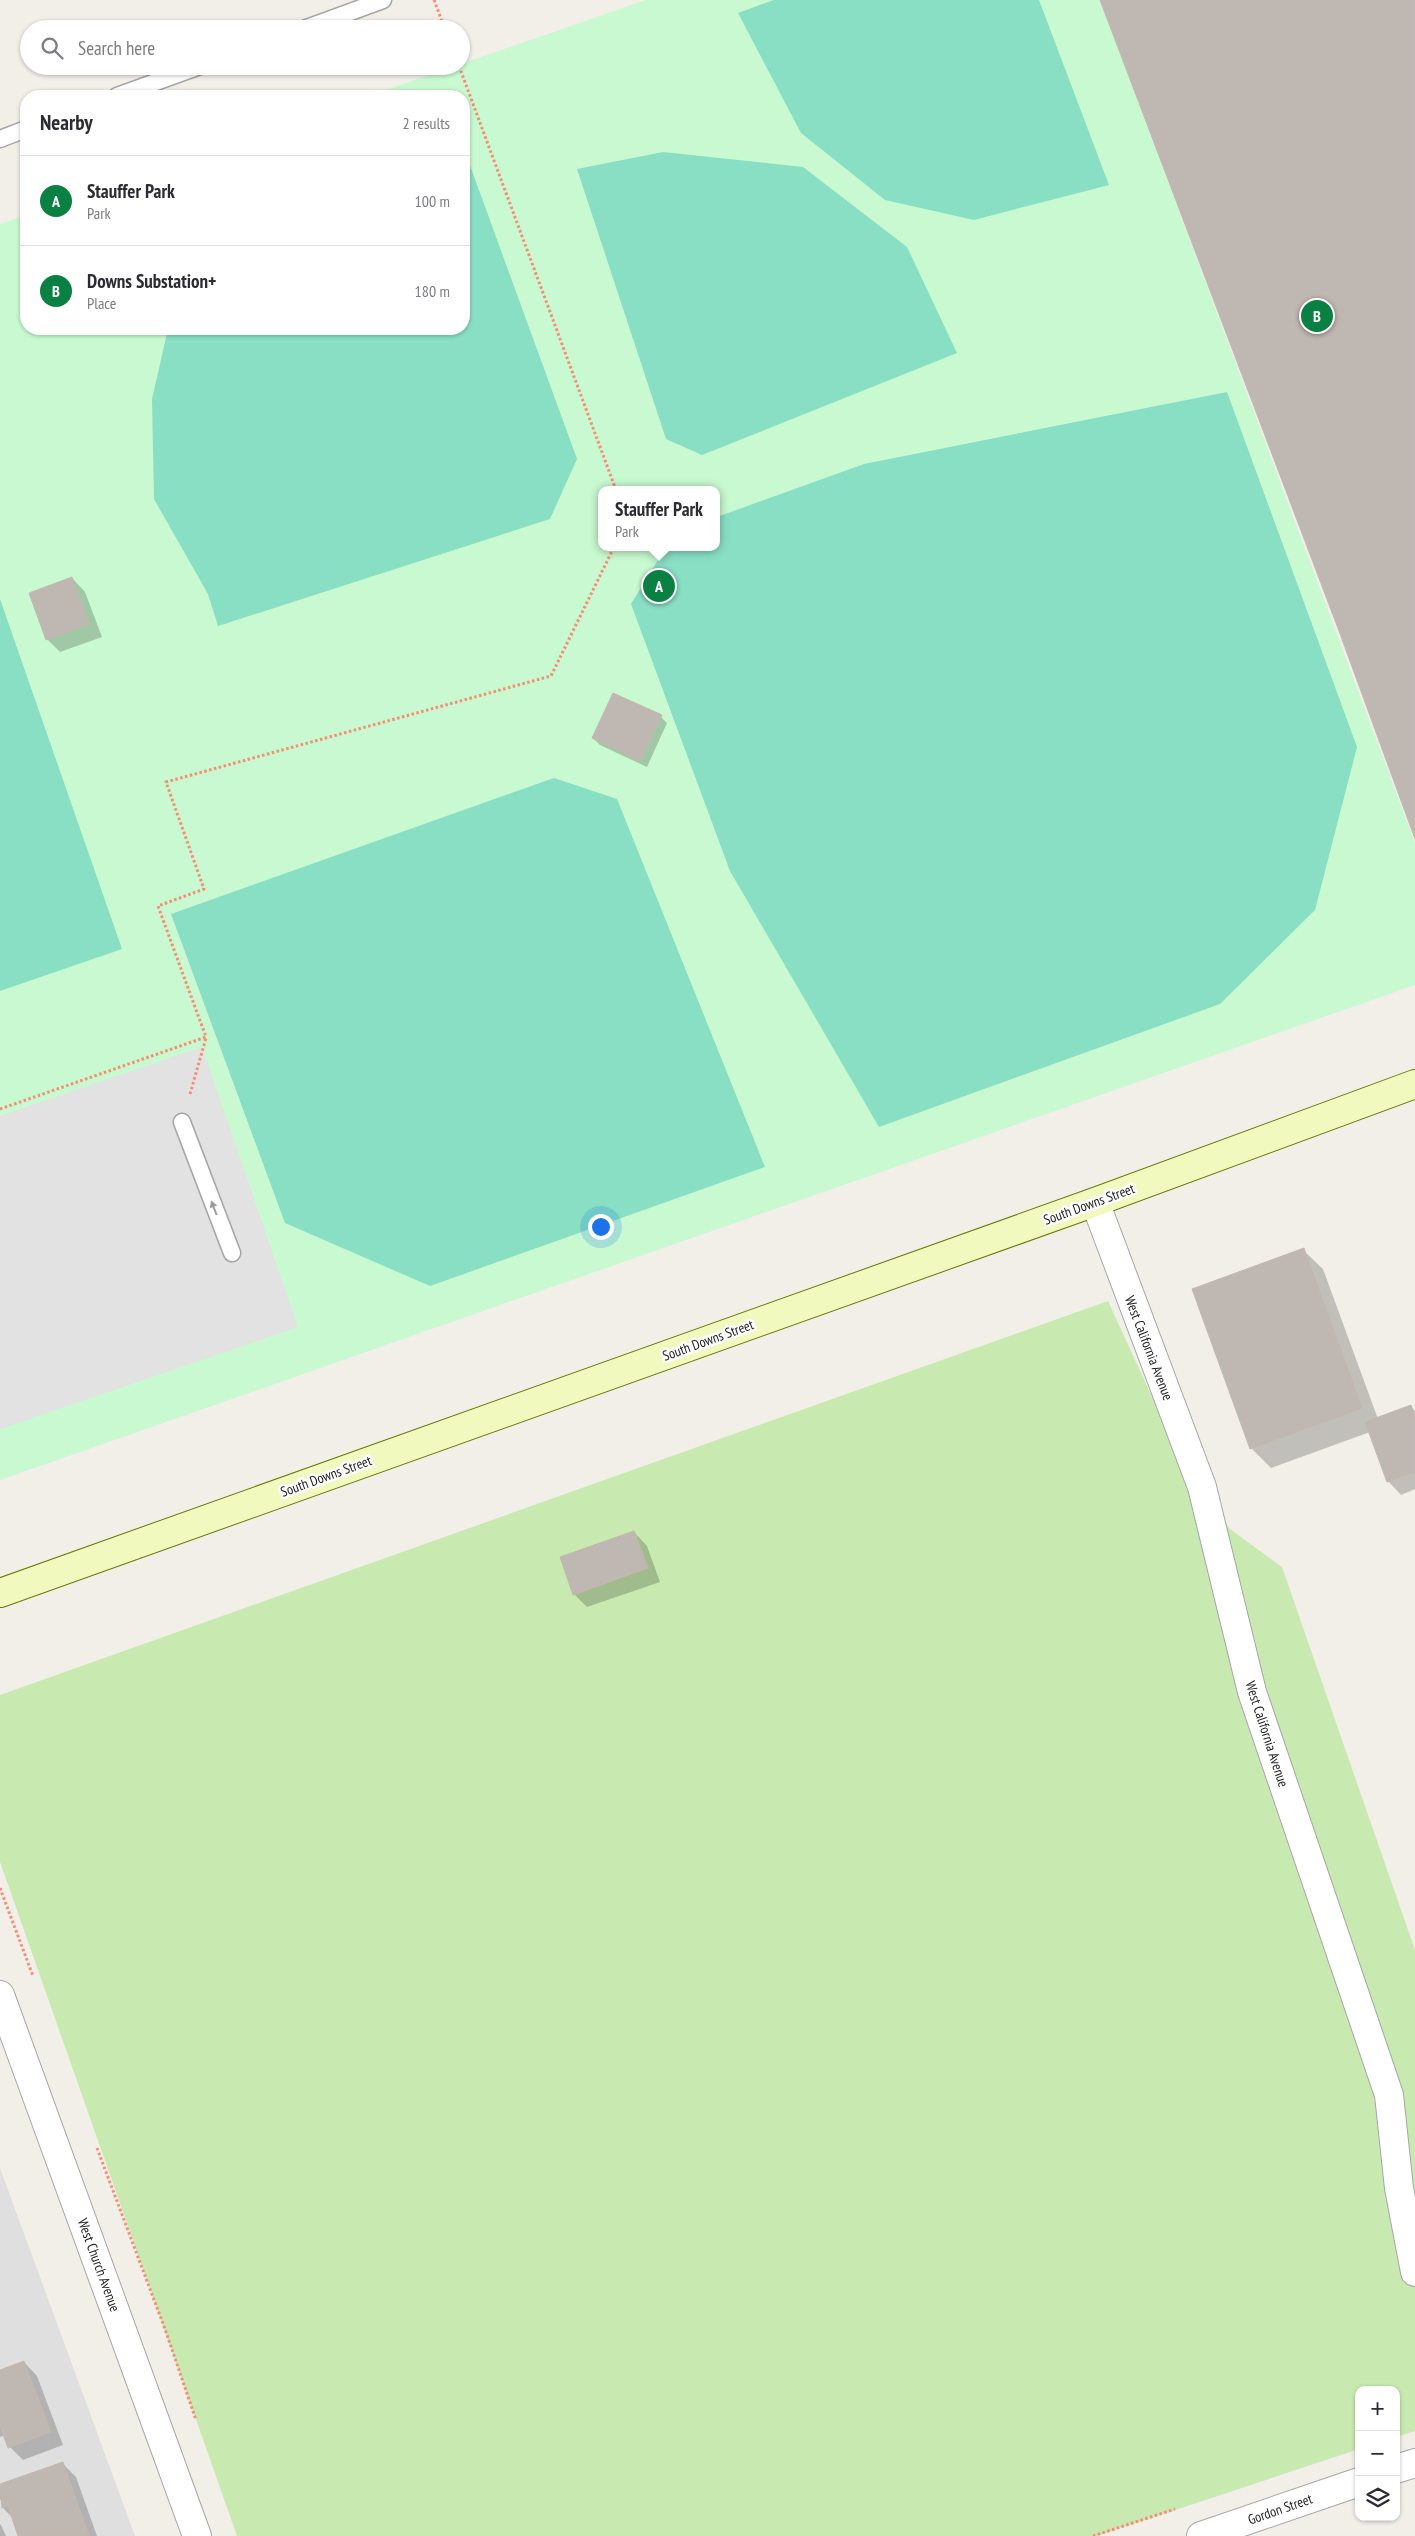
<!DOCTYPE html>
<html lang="en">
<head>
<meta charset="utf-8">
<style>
	body { margin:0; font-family:"PT Sans Narrow",sans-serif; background:#f2f2f3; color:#2b2b33 }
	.controls { position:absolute; right:15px; bottom:15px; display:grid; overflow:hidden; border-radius:10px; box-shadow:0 1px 4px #0004 }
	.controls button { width:45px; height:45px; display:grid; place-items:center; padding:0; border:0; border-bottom:1px solid #e1e1e2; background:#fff; color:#2b2b33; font:25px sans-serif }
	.you { position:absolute; left:600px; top:1226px; width:18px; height:18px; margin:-12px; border:4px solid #fff; border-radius:50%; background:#1a73e8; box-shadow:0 0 0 8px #1a73e833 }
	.badge { display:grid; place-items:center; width:32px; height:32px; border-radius:50%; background:#0b8043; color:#fff; font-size:16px; font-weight:700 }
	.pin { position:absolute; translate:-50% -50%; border:2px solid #fff; box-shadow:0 1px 5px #0006 }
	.popup { position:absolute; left:598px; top:486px; width:122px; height:65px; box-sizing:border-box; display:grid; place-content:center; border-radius:10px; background:#fff; filter:drop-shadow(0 1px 4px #0005); font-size:16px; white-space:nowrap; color:#7c7c81 }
	.popup b { font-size:19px; color:#2b2b33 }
	.popup::after { content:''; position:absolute; left:50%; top:100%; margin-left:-10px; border:10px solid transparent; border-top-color:#fff }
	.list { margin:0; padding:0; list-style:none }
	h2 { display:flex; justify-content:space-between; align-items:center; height:65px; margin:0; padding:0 20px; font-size:21px }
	h2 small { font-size:16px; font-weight:400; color:#7c7c81 }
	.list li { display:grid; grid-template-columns:32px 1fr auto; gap:15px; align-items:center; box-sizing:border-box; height:90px; padding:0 20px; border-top:1px solid #e1e1e2 }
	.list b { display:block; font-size:19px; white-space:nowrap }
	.list p { margin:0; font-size:16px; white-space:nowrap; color:#7c7c81 }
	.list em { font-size:16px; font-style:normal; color:#7c7c81 }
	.icon { flex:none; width:28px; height:28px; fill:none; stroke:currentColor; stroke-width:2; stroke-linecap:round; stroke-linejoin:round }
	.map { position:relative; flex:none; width:1415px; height:2536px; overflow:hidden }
	.search { position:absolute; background:#fff; box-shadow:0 1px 4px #0004; left:20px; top:20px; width:450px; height:55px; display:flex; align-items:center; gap:12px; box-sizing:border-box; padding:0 18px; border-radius:28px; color:#7c7c81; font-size:19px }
	.panel { position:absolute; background:#fff; box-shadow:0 1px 4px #0004; left:20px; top:90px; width:450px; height:245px; border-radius:20px }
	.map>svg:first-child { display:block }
	.residential { fill:#e0dfdf }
	.grass { fill:#c8eab0 }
	.park { fill:#c8f9d0; fill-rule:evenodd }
	.pitch { fill:#88dfc4 }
	.parking { fill:#e2e2e2 }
	.shadow { fill:#0003 }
	.building { fill:#bfb8b2; stroke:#c3b8ab }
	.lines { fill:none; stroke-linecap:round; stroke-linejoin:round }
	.service-casing { stroke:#a6a6a6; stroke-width:19 }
	.minor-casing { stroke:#a6a6a6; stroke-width:30 }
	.secondary-casing { stroke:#657b06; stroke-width:30 }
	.path { stroke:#f88b73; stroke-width:3; stroke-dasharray:2.5 2.5; stroke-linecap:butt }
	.service { stroke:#fff; stroke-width:16 }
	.minor { stroke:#fff; stroke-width:28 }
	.secondary { stroke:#f2f9bf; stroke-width:28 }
	.oneway { fill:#9c9c9c }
	.labels { text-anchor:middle; stroke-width:5; stroke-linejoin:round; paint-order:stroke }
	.street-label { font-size:14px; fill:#222; stroke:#fff }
</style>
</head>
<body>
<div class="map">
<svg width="1415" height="2536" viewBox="0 0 1415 2536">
	<rect width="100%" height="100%" fill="#f2efe8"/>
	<path class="residential" d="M0,2168L135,2536H0Z"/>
	<path class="grass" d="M1108,1301L1181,1460L1230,1529L1282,1567L1415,1950V2431L1396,2437V2390H1359V2449L1097,2536H237L0,1862V1695Z"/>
	<path class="park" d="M646,0H1100L1415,843V985L0,1480V224L26,215V329H464V96H369L455,66H461V64ZM602,490H716V547H602Z"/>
	<path class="pitch" d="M774,0H1039L1109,185L974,220L885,200L801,133L738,13Z
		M464,149L577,459L550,519L218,626L208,594L154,499L152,399L168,329H464Z
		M663,152L803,167L907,247L957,353L702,455L666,439L577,169Z
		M1227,392L1357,747L1315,910L1220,1004L879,1127L730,871L631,604L666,547H716L717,517L864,464Z
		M0,599L122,949L0,991Z
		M554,778L617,799L765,1167L430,1286L285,1223L171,914Z"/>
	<path class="parking" d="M202,1047L298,1327L0,1429V1116Z"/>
	<path class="shadow" d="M72,578L85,592L102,637L60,652L47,639Z
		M661,717L667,723L647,767L600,745L593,738Z
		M1303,1250L1323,1269L1378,1419L1411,1407L1415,1411V1489L1401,1495L1388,1481L1370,1432L1271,1468L1251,1448Z
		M634,1532L647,1546L660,1582L587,1607L574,1594Z
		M24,2362L37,2376L63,2445L23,2460L10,2447L5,2435L0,2437V2371Z
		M63,2464L76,2477L97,2536H20L13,2518L3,2508L0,2498V2485Z
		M0,2524L1,2525L6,2536H0Z"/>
	<path class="building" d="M1100,0H1415V839L1339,631Z
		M72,577L89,624L46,640L29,593Z
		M613,693L662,715L640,761L592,738Z
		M1304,1248L1362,1408L1250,1449L1192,1289Z
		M1411,1405L1415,1416V1472L1387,1482L1365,1422Z
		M634,1531L648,1568L573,1595L560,1557Z
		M24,2361L51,2432L8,2448L0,2426V2370Z
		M63,2462L89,2536H18L8,2506L2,2508L0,2484Z"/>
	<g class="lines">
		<defs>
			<path id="service" d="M304,29L383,0
				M117,96L200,66
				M0,139L26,129
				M182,1122L232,1253"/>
			<path id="minor" d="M1095,1202L1202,1487L1252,1692L1389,2095L1399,2188L1415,2272
				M0,1995L197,2536
				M1396,2469L1415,2463
				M1201,2536L1359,2482"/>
			<path id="secondary" d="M0,1593L1095,1202L1415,1084"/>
		</defs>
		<use href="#service" class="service-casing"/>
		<use href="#minor" class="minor-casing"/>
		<use href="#secondary" class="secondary-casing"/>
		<path class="path" d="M434,0L445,29
			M459,66L616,490
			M190,1094L206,1038
			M0,1109L206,1037L158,906L204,889L166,782L551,676L614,547
			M0,1888L33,1976
			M97,2148L165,2329L196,2420
			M1093,2536L1175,2509"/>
		<use href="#service" class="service"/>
		<use href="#minor" class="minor"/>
		<use href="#secondary" class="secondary"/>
	</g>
	<defs><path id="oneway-solid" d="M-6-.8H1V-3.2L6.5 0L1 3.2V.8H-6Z" transform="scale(1.25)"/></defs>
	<use class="oneway" href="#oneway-solid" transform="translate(214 1208) rotate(-111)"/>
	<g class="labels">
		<g class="street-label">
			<text transform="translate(1089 1204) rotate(-20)" y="5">South Downs Street</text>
			<text transform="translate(708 1340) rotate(-20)" y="5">South Downs Street</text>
			<text transform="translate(1149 1348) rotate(69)" y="5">West California Avenue</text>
			<text transform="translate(326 1476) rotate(-20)" y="5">South Downs Street</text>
			<text transform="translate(1267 1734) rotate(72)" y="5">West California Avenue</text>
			<text transform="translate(99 2265) rotate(70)" y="5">West Church Avenue</text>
			<text transform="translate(1280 2509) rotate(-19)" y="5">Gordon Street</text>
		</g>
	</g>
</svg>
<div class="controls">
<button>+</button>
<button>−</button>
<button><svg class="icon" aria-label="layers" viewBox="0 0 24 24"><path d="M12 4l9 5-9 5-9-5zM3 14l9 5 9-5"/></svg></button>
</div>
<div class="you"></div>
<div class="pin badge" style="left:659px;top:586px">A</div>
<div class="popup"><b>Stauffer Park</b>Park</div>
<div class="pin badge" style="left:1317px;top:316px">B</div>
<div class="search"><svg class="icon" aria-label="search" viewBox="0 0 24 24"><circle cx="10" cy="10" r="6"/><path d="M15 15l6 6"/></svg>Search here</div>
<section class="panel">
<h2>Nearby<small>2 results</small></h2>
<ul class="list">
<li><span class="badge">A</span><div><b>Stauffer Park</b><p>Park</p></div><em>100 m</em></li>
<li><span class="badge">B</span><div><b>Downs Substation+</b><p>Place</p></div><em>180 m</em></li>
</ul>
</section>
</div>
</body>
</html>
